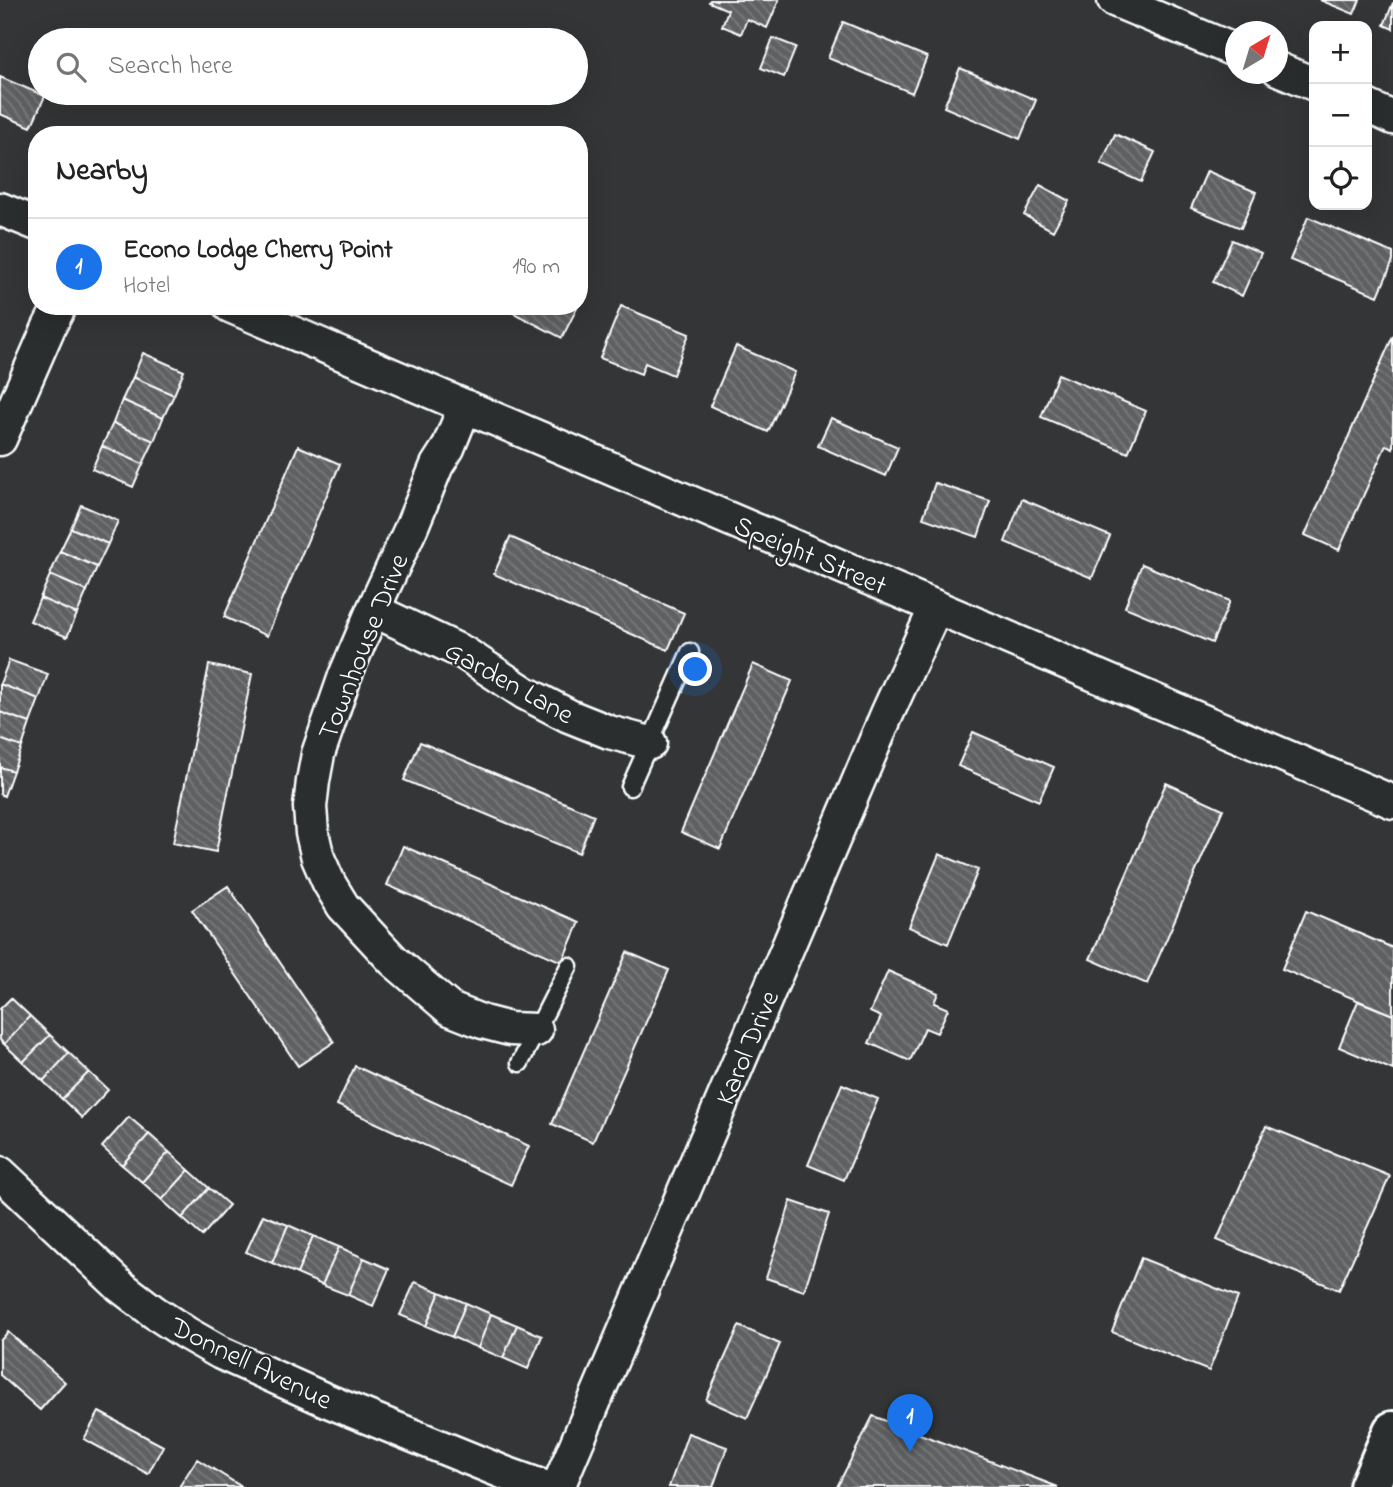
<!DOCTYPE html>
<html lang="en">
<head>
<meta charset="utf-8">
<style>
	body { margin:0; font-family:"Indie Flower",sans-serif; background:#f6f6f6; color:#222 }
	.controls { position:absolute; right:21px; top:21px; display:grid; overflow:hidden; border-radius:14px; box-shadow:0 7px 28px #0002 }
	.controls button { width:63px; height:63px; display:grid; place-items:center; padding:0; border:0; border-bottom:2px solid #e0e0e0; background:#fff; color:#222; font:35px sans-serif }
	.compass { position:absolute; left:1225px; top:21px; width:63px; height:63px; border-radius:50%; background:#fff; box-shadow:0 7px 28px #0002; rotate:38deg }
	.you { position:absolute; left:696px; top:670px; width:24px; height:24px; margin:-18px; border:5px solid #fff; border-radius:50%; background:#1a73e8; box-shadow:0 0 0 10px #1a73e833 }
	.badge { display:grid; place-items:center; width:46px; height:46px; border-radius:50%; background:#1a73e8; color:#fff; font-size:23px; font-weight:700 }
	.pin { position:absolute; translate:-50% -58px; filter:drop-shadow(0 2px 4px #0008) }
	.pin::after { content:''; position:absolute; top:37px; width:24px; height:21px; background:inherit; clip-path:polygon(0 0,100% 0,50% 100%) }
	.list { margin:0; padding:0; list-style:none }
	h2 { display:flex; justify-content:space-between; align-items:center; height:91px; margin:0; padding:0 28px; font-size:30px }
	h2 small { font-size:23px; font-weight:400; color:#767676 }
	.list li { display:grid; grid-template-columns:46px 1fr auto; gap:21px; align-items:center; box-sizing:border-box; height:98px; padding:0 28px; border-top:2px solid #e0e0e0 }
	.list b { display:block; font-size:26px; white-space:nowrap }
	.list p { margin:0; font-size:23px; white-space:nowrap; color:#767676 }
	.list em { font-size:23px; font-style:normal; color:#767676 }
	.icon { flex:none; width:38px; height:38px; fill:none; stroke:currentColor; stroke-width:2; stroke-linecap:round; stroke-linejoin:round }
	.map { position:relative; flex:none; width:1393px; height:1487px; overflow:hidden }
	.search { position:absolute; background:#fff; box-shadow:0 7px 28px #0002; left:28px; top:28px; width:560px; height:77px; display:flex; align-items:center; gap:18px; box-sizing:border-box; padding:0 24px; border-radius:38px; color:#767676; font-size:26px }
	.panel { position:absolute; background:#fff; box-shadow:0 7px 28px #0002; left:28px; top:126px; width:560px; height:189px; border-radius:28px }
	.map>svg:first-child { display:block }
	.building { fill:url(#building-back-hatch); stroke:#fff; stroke-width:2 }
	.lines { fill:none; stroke-linecap:round; stroke-linejoin:round }
	.lane-casing { stroke:#fff; stroke-width:21 }
	.street-casing { stroke:#fff; stroke-width:37 }
	.primary-casing { stroke:#fff; stroke-width:44 }
	.lane { stroke:#2a2d2e; stroke-width:16 }
	.street { stroke:#2a2d2e; stroke-width:32 }
	.primary { stroke:#2a2d2e; stroke-width:38 }
	.labels { text-anchor:middle; stroke-width:5; stroke-linejoin:round; paint-order:stroke }
	.street-label { font-size:28px; fill:#fff; stroke:#2a2d2e }
</style>
</head>
<body>
<div class="map">
<svg width="1393" height="1487" viewBox="0 0 1393 1487">
	<defs>
		<pattern id="building-back-hatch" width="6" height="6" patternUnits="userSpaceOnUse" patternTransform="scale(1.75)"><rect width="6" height="6" fill="#5f6162"/><path d="M-1 5l2 2M0 0l6 6M5-1l2 2" fill="none" stroke="#77797a"/></pattern>
	</defs>
	<rect width="100%" height="100%" fill="#333536"/>
	<filter id="ink" filterUnits="userSpaceOnUse"><feTurbulence type="fractalNoise" baseFrequency=".0143" numOctaves="2"/><feDisplacementMap in="SourceGraphic" scale="14" xChannelSelector="R" yChannelSelector="G"/><feConvolveMatrix kernelMatrix="1 2 1 2 8 2 1 2 1" color-interpolation-filters="sRGB"/></filter>
	<g filter="url(#ink)">
		<path class="building" d="M710,0H779L767,28L747,19L741,34L722,26L728,10L709,2Z
			M1320,0H1360L1354,14Z
			M1393,3V29L1384,25Z
			M843,22L927,57L912,93L828,58Z
			M773,38L796,47L784,77L761,68Z
			M960,68L1036,100L1020,139L944,107Z
			M0,77L45,96L31,127L0,114Z
			M1115,134L1155,152L1141,182L1101,164Z
			M1207,171L1256,192L1241,228L1191,208Z
			M1040,185L1069,201L1053,231L1024,215Z
			M1308,217L1393,253V261L1378,296L1290,260Z
			M1232,240L1261,253L1242,296L1213,282Z
			M500,306H578L562,338Z
			M621,306L689,334L673,375L645,363L641,374L600,358Z
			M1393,336V448L1386,445L1339,550L1305,535Z
			M736,346L795,372L768,432L710,406Z
			M143,353L184,371L174,395L133,377Z
			M1058,374L1146,411L1128,453L1041,417Z
			M133,377L174,395L163,418L122,400Z
			M122,400L163,418L154,441L113,423Z
			M831,418L898,447L886,476L818,446Z
			M113,423L154,441L143,464L102,446Z
			M102,446L143,464L133,487L92,469Z
			M298,446L340,464L267,636L224,617Z
			M935,483L990,501L978,537L923,518Z
			M1022,499L1110,536L1092,578L1005,542Z
			M81,505L118,521L108,544L71,528Z
			M71,528L108,544L97,567L60,551Z
			M510,537L684,613L668,650L494,574Z
			M60,551L97,567L87,591L50,575Z
			M1142,564L1230,601L1212,643L1125,607Z
			M50,575L87,591L77,614L40,598Z
			M40,598L77,614L67,637L30,621Z
			M9,660L48,674L39,699L0,684Z
			M753,664L792,681L720,849L681,832Z
			M209,665L252,674L216,852L173,843Z
			M0,684L39,699L30,723L0,712Z
			M0,712L30,723L22,747L0,739Z
			M973,732L1054,767L1039,801L958,766Z
			M0,739L22,747L13,771L0,767Z
			M420,742L594,815L579,853L404,780Z
			M0,767L13,771L4,796L0,794Z
			M1166,783L1223,809L1147,984L1090,959Z
			M403,846L579,922L562,962L387,885Z
			M939,854L978,870L948,944L909,927Z
			M228,886L334,1042L298,1066L192,910Z
			M1306,911L1393,948V1015L1282,969Z
			M627,952L669,970L593,1142L552,1124Z
			M888,971L938,993L934,1003L948,1009L937,1033L925,1028L910,1061L869,1043L881,1017L870,1012Z
			M11,998L30,1016L4,1044L0,1040V1009Z
			M1358,1001L1393,1015V1070L1339,1047Z
			M30,1016L50,1035L23,1062L4,1044Z
			M50,1035L69,1053L43,1081L23,1062Z
			M69,1053L89,1072L62,1099L43,1081Z
			M355,1066L529,1146L511,1185L337,1105Z
			M89,1072L108,1090L82,1118L62,1099Z
			M842,1084L878,1099L844,1180L808,1165Z
			M129,1117L149,1134L122,1165L102,1147Z
			M1266,1126L1390,1176L1339,1290L1217,1240Z
			M149,1134L169,1152L142,1182L122,1165Z
			M169,1152L189,1170L162,1200L142,1182Z
			M189,1170L209,1188L182,1218L162,1200Z
			M209,1188L229,1205L202,1236L182,1218Z
			M791,1201L829,1214L804,1291L766,1278Z
			M263,1215L288,1225L272,1263L246,1252Z
			M288,1225L313,1236L297,1274L272,1263Z
			M313,1236L339,1247L322,1285L297,1274Z
			M339,1247L364,1258L348,1295L322,1285Z
			M364,1258L389,1269L373,1306L348,1295Z
			M1141,1258L1238,1297L1209,1371L1112,1332Z
			M415,1282L440,1292L426,1326L400,1315Z
			M440,1292L466,1303L452,1337L426,1326Z
			M466,1303L491,1314L478,1348L452,1337Z
			M491,1314L517,1325L503,1358L478,1348Z
			M517,1325L542,1336L528,1369L503,1358Z
			M739,1326L780,1344L747,1418L706,1400Z
			M8,1332L65,1382L40,1410L0,1375V1341Z
			M99,1412L163,1446L148,1474L84,1439Z
			M873,1416L1058,1487H837Z
			M688,1433L727,1447L713,1487H669Z
			M197,1459L242,1487H179Z"/>
		<g class="lines">
			<defs>
				<path id="lane" d="M630,787L690,652
					M520,1063L569,966"/>
				<path id="street" d="M1114,0L1236,51
					M1278,69L1314,84
					M1367,106L1393,118
					M0,209L37,224
					M230,306L1393,802
					M465,406L448,448L437,465L412,526L373,610L345,676L318,754L313,781L310,807L312,833L318,858L329,883L343,906L393,960L450,1009L483,1022L510,1029L536,1030
					M0,439L49,327L60,306
					M373,610L464,653L525,693L569,716L609,732L650,743
					M0,1173L120,1286L154,1312L186,1333L221,1353L328,1401L505,1473L544,1487
					M558,1487L887,714L936,607"/>
				<path id="primary" d="M1369,1487L1393,1431"/>
			</defs>
			<use href="#lane" class="lane-casing"/>
			<use href="#street" class="street-casing"/>
			<use href="#primary" class="primary-casing"/>
			<use href="#lane" class="lane"/>
			<use href="#street" class="street"/>
			<use href="#primary" class="primary"/>
		</g>
	</g>
	<g class="labels">
		<g class="street-label">
			<text transform="translate(811 554) rotate(23)" y="10">Speight Street</text>
			<text transform="translate(362 646) rotate(-68)" y="10">Townhouse Drive</text>
			<text transform="translate(510 681) rotate(29)" y="10">Garden Lane</text>
			<text transform="translate(746 1047) rotate(-67)" y="10">Karol Drive</text>
			<text transform="translate(252 1362) rotate(26)" y="10">Donnell Avenue</text>
		</g>
	</g>
</svg>
<div class="controls">
<button>+</button>
<button>−</button>
<button><svg class="icon" aria-label="locate" viewBox="0 0 24 24"><circle cx="12" cy="12" r="6"/><path d="M12 2v4M12 18v4M2 12h4M18 12h4"/></svg></button>
</div>
<svg class="compass" viewBox="-18 -18 36 36"><path d="M0-13l5 13h-10z" fill="#e53935"/><path d="M0 13l5-13h-10z" fill="#767676"/></svg>
<div class="you"></div>
<div class="pin badge" style="left:910px;top:1452px">1</div>
<div class="search"><svg class="icon" aria-label="search" viewBox="0 0 24 24"><circle cx="10" cy="10" r="6"/><path d="M15 15l6 6"/></svg>Search here</div>
<section class="panel">
<h2>Nearby<small></small></h2>
<ul class="list">
<li><span class="badge">1</span><div><b>Econo Lodge Cherry Point</b><p>Hotel</p></div><em>190 m</em></li>
</ul>
</section>
</div>
</body>
</html>
